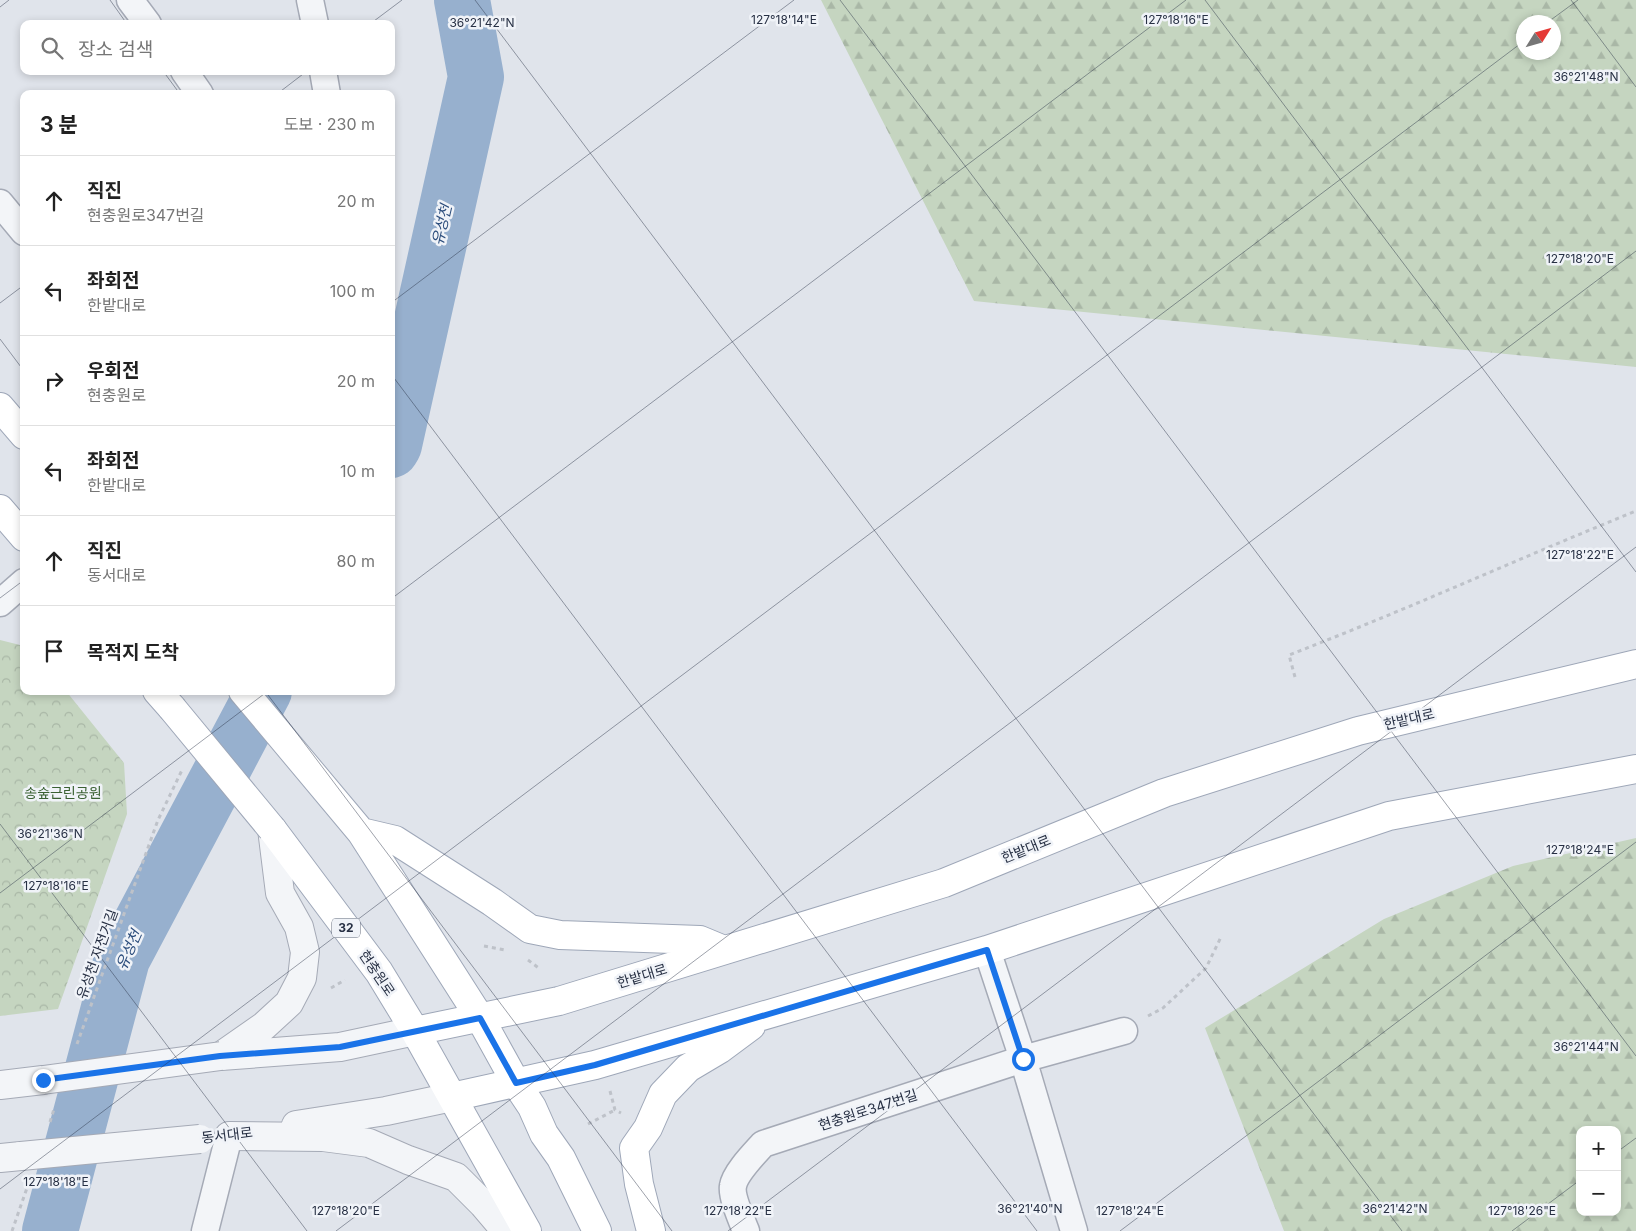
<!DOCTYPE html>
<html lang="ko">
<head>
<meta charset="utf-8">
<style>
	body { margin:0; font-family:Inter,"Noto Sans KR",sans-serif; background:#f6f6f6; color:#222 }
	.controls { position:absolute; right:15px; bottom:15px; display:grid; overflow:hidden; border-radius:10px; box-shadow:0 2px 8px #0003 }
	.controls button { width:45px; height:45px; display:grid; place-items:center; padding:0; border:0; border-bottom:1px solid #e0e0e0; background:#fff; color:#222; font:25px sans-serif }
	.compass { position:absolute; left:1516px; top:15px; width:45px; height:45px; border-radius:50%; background:#fff; box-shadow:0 2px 8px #0003; rotate:53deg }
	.stop { position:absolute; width:15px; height:15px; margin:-11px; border:4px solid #1a73e8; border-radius:50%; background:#fff }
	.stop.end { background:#1a73e8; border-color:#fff; box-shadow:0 1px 5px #0008 }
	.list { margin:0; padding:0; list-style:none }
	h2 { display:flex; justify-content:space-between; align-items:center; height:65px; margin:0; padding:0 20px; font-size:21px }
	h2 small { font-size:16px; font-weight:400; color:#767676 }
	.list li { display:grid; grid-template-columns:32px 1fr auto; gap:15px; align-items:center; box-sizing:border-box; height:90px; padding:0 20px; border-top:1px solid #e0e0e0 }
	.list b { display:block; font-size:19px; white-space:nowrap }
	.list p { margin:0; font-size:16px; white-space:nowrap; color:#767676 }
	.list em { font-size:16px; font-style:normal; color:#767676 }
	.icon { flex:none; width:28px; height:28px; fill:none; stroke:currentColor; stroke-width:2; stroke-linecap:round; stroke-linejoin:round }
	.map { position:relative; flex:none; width:1636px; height:1231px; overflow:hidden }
	.search { position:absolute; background:#fff; box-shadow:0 2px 8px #0003; left:20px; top:20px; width:375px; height:55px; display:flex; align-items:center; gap:12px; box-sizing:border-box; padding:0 18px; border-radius:10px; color:#767676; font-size:19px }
	.panel { position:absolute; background:#fff; box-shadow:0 2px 8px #0003; left:20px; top:90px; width:375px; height:605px; border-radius:10px }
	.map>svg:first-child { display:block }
	.forest { fill:url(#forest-firs); fill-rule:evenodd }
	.park { fill:url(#park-crowns) }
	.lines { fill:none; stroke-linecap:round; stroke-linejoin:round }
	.river { stroke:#97b0ce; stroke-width:56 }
	.minor-casing { stroke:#a5aab6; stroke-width:29 }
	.tertiary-casing { stroke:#a5aab6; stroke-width:30 }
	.primary-casing { stroke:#9ea7b8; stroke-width:30 }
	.path { stroke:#bec2c9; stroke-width:3; stroke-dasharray:4 4; stroke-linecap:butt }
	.minor { stroke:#f3f5f8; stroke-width:26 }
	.tertiary { stroke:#f3f5f8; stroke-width:28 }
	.primary { stroke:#fff; stroke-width:28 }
	.tertiary-bridge-casing { stroke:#a5aab6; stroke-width:30; stroke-linecap:butt }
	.primary-bridge-casing { stroke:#9ea7b8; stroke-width:30; stroke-linecap:butt }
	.tertiary-bridge { stroke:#f3f5f8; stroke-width:28 }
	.primary-bridge { stroke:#fff; stroke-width:28 }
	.route { stroke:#1a73e8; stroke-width:6 }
	.ticks { fill:none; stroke:#273044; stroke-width:1; stroke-opacity:0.45 }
	.labels { text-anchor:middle; stroke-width:5; stroke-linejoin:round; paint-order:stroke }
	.shield { fill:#f0f3f8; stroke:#636a7a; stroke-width:1 }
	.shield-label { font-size:12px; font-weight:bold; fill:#273044 }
	.street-label { font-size:14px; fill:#273044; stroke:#f0f3f8 }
	.park-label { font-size:14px; fill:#3a6132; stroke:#f0f3f8 }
	.water-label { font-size:15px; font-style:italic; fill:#2c4d7c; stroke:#f0f3f8 }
	.ticks-label { font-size:12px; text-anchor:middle; fill:#273044; stroke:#f0f3f8; stroke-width:5; stroke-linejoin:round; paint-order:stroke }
</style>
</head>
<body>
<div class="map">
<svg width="1636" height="1231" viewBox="0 0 1636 1231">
	<defs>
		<pattern id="forest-firs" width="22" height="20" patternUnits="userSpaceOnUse" patternTransform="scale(1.25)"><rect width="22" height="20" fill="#c5d5c0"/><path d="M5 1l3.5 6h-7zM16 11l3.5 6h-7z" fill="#a9b7a6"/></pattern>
		<pattern id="park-crowns" width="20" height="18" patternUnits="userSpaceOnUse" patternTransform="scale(1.25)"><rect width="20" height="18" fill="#c5d5c0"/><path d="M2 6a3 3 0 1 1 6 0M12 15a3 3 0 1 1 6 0" fill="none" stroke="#a9b7a6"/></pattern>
	</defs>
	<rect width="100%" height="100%" fill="#e0e4eb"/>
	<path class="forest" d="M821,0H1636V367L974,301ZM1524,22H1554V52H1524Z
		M1636,838V1231H1284L1205,1028L1384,919L1513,866ZM1580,1130H1617V1212H1580Z"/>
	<path class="park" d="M0,640L24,646V691H66L124,763L127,814L58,1009L0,1016Z"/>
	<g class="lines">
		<path class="river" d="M391,450L394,445L476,77L462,0
			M50,1231L122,959L264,691"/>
		<defs>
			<path id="minor" d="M130,0L148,24
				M310,0L315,24
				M184,71L200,94
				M323,71L327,94
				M0,203L24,232
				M0,603L24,582
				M987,950L1023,1059L1074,1231
				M205,1231L229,1136
				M746,1231C742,1221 731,1196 733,1186C735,1173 755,1153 763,1144L1023,1059L1124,1031"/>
			<path id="tertiary" d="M221,1056L264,1026L289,1003L302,978L305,952L299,927L280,893L272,829
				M221,1056L340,1047L415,1031
				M0,1085L43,1080
				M296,1125L386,1111L452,1097
				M229,1136L323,1137L369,1143L408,1160L456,1177L483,1204L506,1231
				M0,1158L21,1156"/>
			<path id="primary" d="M0,407L24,435
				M0,509L24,537
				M157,691L172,708
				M243,691L361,832L480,1018L516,1083L532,1107L544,1134L561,1158L597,1231
				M272,829L379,972L415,1031L527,1231
				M361,832L395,840L492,902L530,929L560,935L700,940L724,950
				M415,1031L559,1001L944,883L1164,793L1358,731L1636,664
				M452,1097L595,1065L987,950L1389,816L1636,769
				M651,1231L639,1184L634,1148L648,1128L663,1094L688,1068L720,1049L751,1026"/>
		</defs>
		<use href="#minor" class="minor-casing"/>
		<use href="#tertiary" class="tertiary-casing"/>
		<use href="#primary" class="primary-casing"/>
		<path class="path" d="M1295,677L1289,655C1406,610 1520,558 1636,511
			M484,946L505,950
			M528,960L540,969
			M331,988L345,980
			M1148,1016L1163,1008L1206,968L1221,937
			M77,1044L158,820L183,768
			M610,1091L615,1110L621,1113
			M50,1122L54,1109
			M588,1124L615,1110
			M12,1231L28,1185"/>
		<use href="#minor" class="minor"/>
		<use href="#tertiary" class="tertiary"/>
		<use href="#primary" class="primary"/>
		<defs>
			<path id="tertiary-bridge" d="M43,1080L221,1056
				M21,1156L200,1139"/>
			<path id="primary-bridge" d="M172,708L272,829"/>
		</defs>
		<use href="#tertiary-bridge" class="tertiary-bridge-casing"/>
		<use href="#primary-bridge" class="primary-bridge-casing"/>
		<use href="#tertiary-bridge" class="tertiary-bridge"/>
		<use href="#primary-bridge" class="primary-bridge"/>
	</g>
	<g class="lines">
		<path class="route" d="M43,1080L220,1056L340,1047L480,1018L516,1083L595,1065L987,950L1023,1059"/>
	</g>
	<path class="ticks" d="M110,0L127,24M475,0L1402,1231M840,0L1636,1056M1205,0L1636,572M1571,0L1636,87M0,7L9,0M1548,22L1578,0M370,24L402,0M163,71L180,94M277,94L307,71M0,303L24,285M391,303L794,0M0,339L24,371M391,374L1037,1231M0,598L24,580M391,599L1186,0M265,691L672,1231M0,824L307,1231M0,893L268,691M1617,1152L1636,1138M0,1189L1524,41M336,1231L1636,251M728,1231L1636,547M1120,1231L1636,842M1512,1231L1580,1180"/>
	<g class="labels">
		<rect class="shield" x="332" y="918.5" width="28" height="19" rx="4"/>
		<g class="shield-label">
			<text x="346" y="932">32</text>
		</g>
		<g class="street-label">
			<text transform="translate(1409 719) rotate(-13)" y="5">한밭대로</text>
			<text transform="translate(1026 849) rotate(-22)" y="5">한밭대로</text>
			<text transform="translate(97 954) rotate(-70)" y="5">유성천 자전거길</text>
			<text transform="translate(377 973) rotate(56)" y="5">현충원로</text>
			<text transform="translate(642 976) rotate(-17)" y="5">한밭대로</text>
			<text transform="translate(868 1110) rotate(-18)" y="5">현충원로347번길</text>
			<text transform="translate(227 1135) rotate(-7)" y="5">동서대로</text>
		</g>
		<g class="park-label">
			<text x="63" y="798">송숲근린공원</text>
		</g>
		<g class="water-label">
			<text transform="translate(442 225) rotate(-77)" y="5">유성천</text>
			<text transform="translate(129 950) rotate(-66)" y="5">유성천</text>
		</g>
	</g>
	<g class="ticks-label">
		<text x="784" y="24">127°18'14"E</text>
		<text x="1176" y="24">127°18'16"E</text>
		<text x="482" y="27">36°21'42"N</text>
		<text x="1586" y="81">36°21'48"N</text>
		<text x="1580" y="263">127°18'20"E</text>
		<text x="1580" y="559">127°18'22"E</text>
		<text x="50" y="838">36°21'36"N</text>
		<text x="1580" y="854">127°18'24"E</text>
		<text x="56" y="890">127°18'16"E</text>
		<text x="1586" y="1051">36°21'44"N</text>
		<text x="56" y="1186">127°18'18"E</text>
		<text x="1030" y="1213">36°21'40"N</text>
		<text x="1395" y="1213">36°21'42"N</text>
		<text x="346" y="1215">127°18'20"E</text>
		<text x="738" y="1215">127°18'22"E</text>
		<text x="1130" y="1215">127°18'24"E</text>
		<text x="1522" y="1215">127°18'26"E</text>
	</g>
</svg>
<div class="controls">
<button>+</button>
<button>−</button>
</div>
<svg class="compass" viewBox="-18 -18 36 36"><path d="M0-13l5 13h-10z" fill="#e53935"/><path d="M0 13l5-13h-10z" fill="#767676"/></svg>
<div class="stop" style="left:1023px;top:1059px"></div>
<div class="stop end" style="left:43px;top:1080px"></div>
<div class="search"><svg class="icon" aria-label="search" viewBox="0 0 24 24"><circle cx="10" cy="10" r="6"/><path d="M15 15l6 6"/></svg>장소 검색</div>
<section class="panel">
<h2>3 분<small>도보 · 230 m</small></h2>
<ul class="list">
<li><svg class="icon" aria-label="ahead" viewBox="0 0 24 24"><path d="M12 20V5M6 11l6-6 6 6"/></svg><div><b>직진</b><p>현충원로347번길</p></div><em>20 m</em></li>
<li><svg class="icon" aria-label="left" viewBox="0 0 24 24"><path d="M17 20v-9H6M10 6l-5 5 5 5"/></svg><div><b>좌회전</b><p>한밭대로</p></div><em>100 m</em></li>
<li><svg class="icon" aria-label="right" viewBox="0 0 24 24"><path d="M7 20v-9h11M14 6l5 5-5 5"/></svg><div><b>우회전</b><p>현충원로</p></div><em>20 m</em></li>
<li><svg class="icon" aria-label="left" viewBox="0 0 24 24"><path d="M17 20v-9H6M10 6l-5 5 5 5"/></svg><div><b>좌회전</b><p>한밭대로</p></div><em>10 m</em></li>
<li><svg class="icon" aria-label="ahead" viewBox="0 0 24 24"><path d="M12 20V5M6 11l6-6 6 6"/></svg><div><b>직진</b><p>동서대로</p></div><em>80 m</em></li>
<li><svg class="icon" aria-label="arrive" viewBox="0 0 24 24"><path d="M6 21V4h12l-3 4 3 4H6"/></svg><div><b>목적지 도착</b></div></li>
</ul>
</section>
</div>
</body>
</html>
